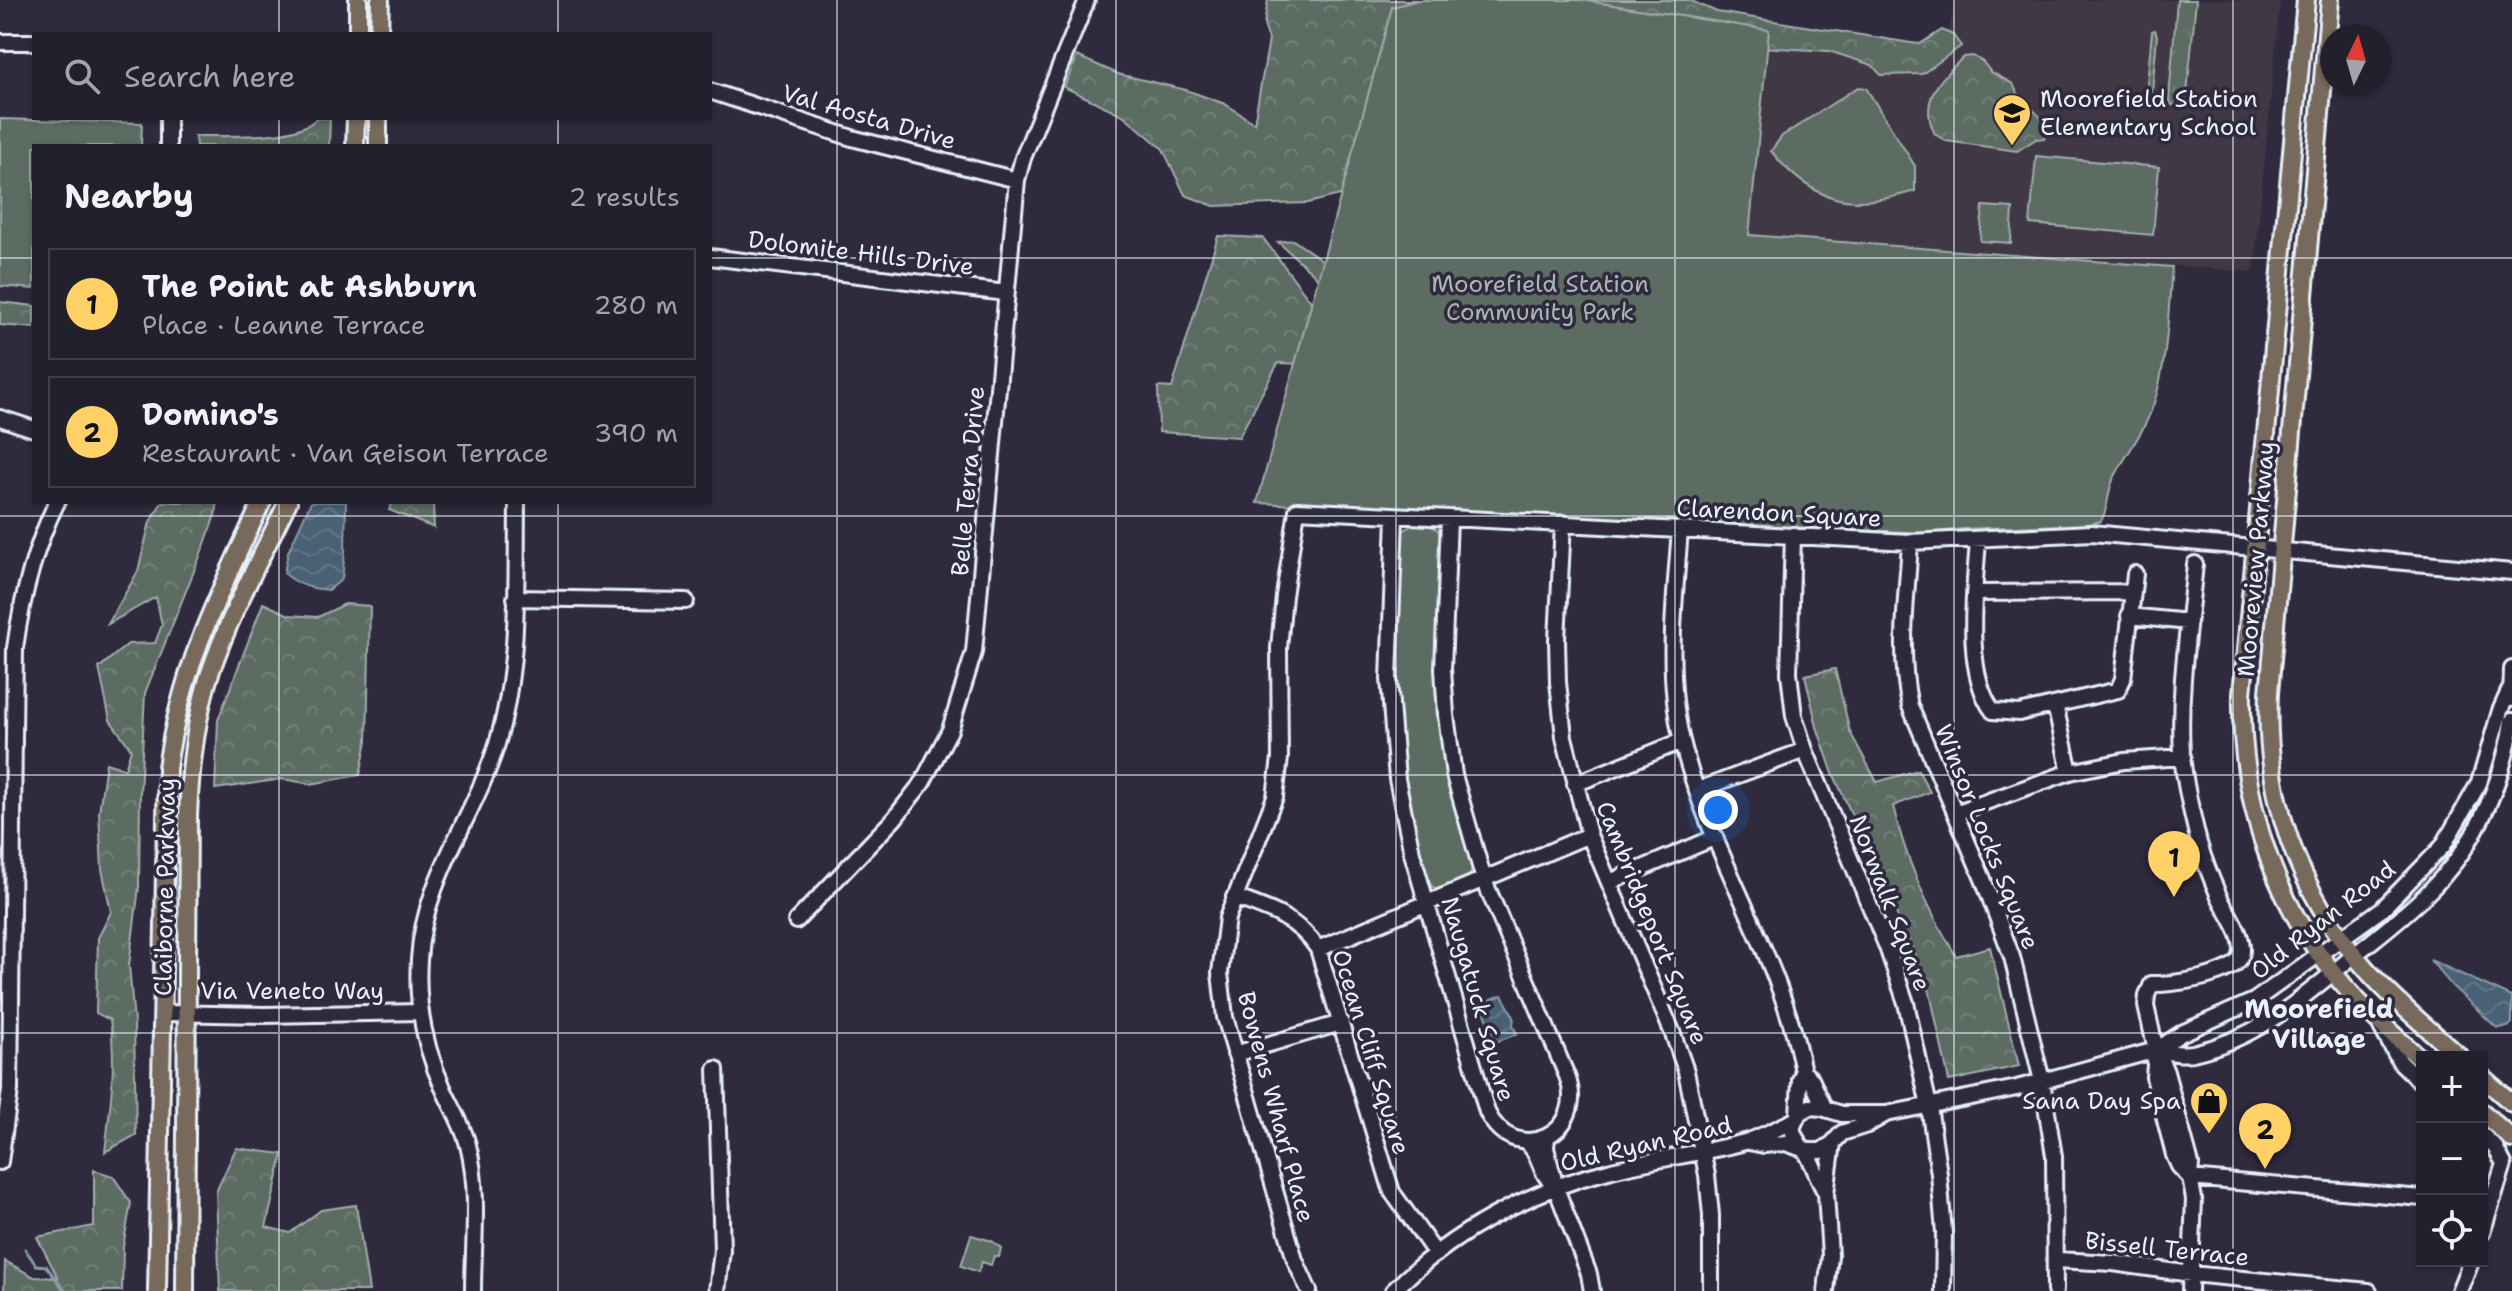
<!DOCTYPE html>
<html lang="en">
<head>
<meta charset="utf-8">
<style>
	body { margin:0; font-family:"Shantell Sans",sans-serif; background:#2b2836; color:#f1f3f6 }
	.controls { position:absolute; right:24px; bottom:24px; display:grid; overflow:hidden; border-radius:0px; box-shadow:0 2px 6px #0004 }
	.controls button { width:72px; height:72px; display:grid; place-items:center; padding:0; border:0; border-bottom:2px solid #403e4a; background:#23202e; color:#f1f3f6; font:40px sans-serif }
	.compass { position:absolute; left:2320px; top:24px; width:72px; height:72px; border-radius:50%; background:#23202e; box-shadow:0 2px 6px #0004; rotate:5deg }
	.you { position:absolute; left:1718px; top:810px; width:28px; height:28px; margin:-20px; border:6px solid #fff; border-radius:50%; background:#1a73e8; box-shadow:0 0 0 12px #1a73e833 }
	.badge { display:grid; place-items:center; width:52px; height:52px; border-radius:50%; background:#ffd166; color:#111; font-size:26px; font-weight:700 }
	.pin { position:absolute; translate:-50% -66px; filter:drop-shadow(0 2px 4px #0008) }
	.pin::after { content:''; position:absolute; top:42px; width:28px; height:24px; background:inherit; clip-path:polygon(0 0,100% 0,50% 100%) }
	.list { margin:0; padding:0; list-style:none }
	h2 { display:flex; justify-content:space-between; align-items:center; height:104px; margin:0; padding:0 32px; font-size:34px }
	h2 small { font-size:26px; font-weight:400; color:#a3a3aa }
	.list li { display:grid; grid-template-columns:52px 1fr auto; gap:24px; align-items:center; box-sizing:border-box; height:112px; margin:0 16px 16px; padding:0 16px; border:2px solid #403e4a; border-radius:0px }
	.list b { display:block; font-size:30px; white-space:nowrap }
	.list p { margin:0; font-size:26px; white-space:nowrap; color:#a3a3aa }
	.list em { font-size:26px; font-style:normal; color:#a3a3aa }
	.icon { flex:none; width:44px; height:44px; fill:none; stroke:currentColor; stroke-width:2; stroke-linecap:round; stroke-linejoin:round }
	.map { position:relative; flex:none; width:2512px; height:1291px; overflow:hidden }
	.search { position:absolute; background:#23202e; box-shadow:0 2px 6px #0004; left:32px; top:32px; width:680px; height:88px; display:flex; align-items:center; gap:20px; box-sizing:border-box; padding:0 28px; border-radius:0px; color:#a3a3aa; font-size:30px }
	.panel { position:absolute; background:#23202e; box-shadow:0 2px 6px #0004; left:32px; top:144px; width:680px; height:360px; border-radius:0px }
	.map>svg:first-child { display:block }
	.built { fill:#403845 }
	.grass { fill:url(#grass-tufts); stroke:#a2aeae; stroke-width:2 }
	.forest { fill:url(#forest-crowns); stroke:#a2aeae; stroke-width:2 }
	.park { fill:#5b6c63; stroke:#a2aeae; stroke-width:2 }
	.water { fill:url(#water-waves); stroke:#899ba9; stroke-width:2 }
	.lines { fill:none; stroke-linecap:round; stroke-linejoin:round }
	.stream { stroke:#899ba9; stroke-width:3 }
	.minor-casing { stroke:#e8f1f8; stroke-width:20 }
	.major-casing { stroke:#e8f1f8; stroke-width:22 }
	.minor { stroke:#2f2a3d; stroke-width:14 }
	.major { stroke:#77695c; stroke-width:16 }
	.grid { fill:none; stroke:#e8f1f8; stroke-width:2; stroke-opacity:0.55 }
	.labels { text-anchor:middle; stroke-width:7; stroke-linejoin:round; paint-order:stroke }
	.poi-label { font-size:24px; fill:#e8f1f8; stroke:#2f2a3d; text-anchor:start }
	.street-label { font-size:24px; fill:#e8f1f8; stroke:#2f2a3d }
	.park-label { font-size:24px; fill:#a9b5b5; stroke:#2f2a3d }
	.neighbourhood-label { font-size:26px; font-weight:bold; fill:#e8f1f8; stroke:#2f2a3d }
</style>
</head>
<body>
<div class="map">
<svg width="2512" height="1291" viewBox="0 0 2512 1291">
	<defs>
		<pattern id="grass-tufts" width="24" height="20" patternUnits="userSpaceOnUse" patternTransform="scale(2)"><rect width="24" height="20" fill="#5b6c63"/><path d="M3 7l-1-3M5 7V3M7 7l1-3M15 17l-1-3M17 17v-4M19 17l1-3" fill="none" stroke="#73817a"/></pattern>
		<pattern id="forest-crowns" width="20" height="18" patternUnits="userSpaceOnUse" patternTransform="scale(2)"><rect width="20" height="18" fill="#5b6c63"/><path d="M2 6a3 3 0 1 1 6 0M12 15a3 3 0 1 1 6 0" fill="none" stroke="#73817a"/></pattern>
		<pattern id="water-waves" width="16" height="10" patternUnits="userSpaceOnUse" patternTransform="scale(2)"><rect width="16" height="10" fill="#496174"/><path d="M0 5q4-4 8 0t8 0" fill="none" stroke="#637889"/></pattern>
	</defs>
	<rect width="100%" height="100%" fill="#2f2a3d"/>
	<filter id="ink" filterUnits="userSpaceOnUse"><feTurbulence type="fractalNoise" baseFrequency=".0125" numOctaves="2"/><feDisplacementMap in="SourceGraphic" scale="16" xChannelSelector="R" yChannelSelector="G"/><feConvolveMatrix kernelMatrix="1 2 1 2 8 2 1 2 1" color-interpolation-filters="sRGB"/></filter>
	<g filter="url(#ink)">
		<path class="built" d="M1955,0H2280L2254,272L1749,235L1769,30L1943,58Z"/>
		<path class="grass" d="M2177,0H2196L2187,94L2182,103L2172,105L2169,98Z
			M2155,30L2157,36L2152,93L2146,101L2140,102L2134,97L2136,94L2146,95L2152,31Z"/>
		<path class="forest" d="M1268,0H1418L1392,8L1344,194L1308,203L1214,206L1185,195L1163,149L1123,115L1064,87L1077,56L1118,74L1186,90L1225,104L1254,123L1269,40L1264,25Z
			M1584,0H1689L1717,12L1911,43L1920,44L1942,30L1953,35L1961,46L1922,74L1881,75L1872,65L1829,51L1760,47L1595,17Z
			M1973,56L1983,62L1991,72L2013,84C2020,103 2041,111 2049,131L2044,138L2036,139L2017,151L1946,141L1935,134C1918,101 1940,78 1964,57Z
			M317,118H330L329,146H196L195,136C226,135 296,141 317,118Z
			M1218,236L1263,238L1318,311L1330,365L1278,363L1239,437L1159,432L1158,387L1172,388Z
			M1293,240L1331,266L1339,307L1314,274L1278,242Z
			M0,302L34,306V328L0,325Z
			M162,502H216L217,509L206,541L145,693L140,794L139,887L129,965L134,1022L136,1135L105,1152C110,1108 117,1064 110,1020L96,1013L98,938L111,912L102,869L99,812L106,763L125,769L131,749L110,720L99,668L128,644L155,643L162,625L156,597L108,624L138,571L150,522Z
			M393,502H433L434,528L389,510Z
			M263,603L289,615L318,617L345,604L370,606L367,741L360,775L311,784L283,779L215,789L218,720Z
			M1835,669L1850,732L1877,782L1918,770L1930,792L1893,806C1905,857 1929,911 1956,956L1990,947L2019,1066L1949,1081L1928,984L1832,771L1817,727L1805,675Z
			M236,1148L283,1154L266,1227L290,1233L321,1210L356,1205L369,1291H220L216,1192Z
			M94,1170L113,1176L131,1203L123,1247L122,1291H4L5,1261L34,1277L58,1278L37,1237L94,1226Z"/>
		<path class="park" d="M1418,0H1582L1769,30L1749,235L2172,267C2168,311 2168,360 2154,403C2145,431 2126,454 2113,480C2107,493 2109,508 2101,521L2088,524L1963,529L1928,533L1257,503L1392,7Z
			M1858,87L1866,88L1915,166V191C1851,211 1813,203 1771,151L1782,136Z
			M0,119L142,123L141,146H34V289L0,286Z
			M2036,156L2159,167L2153,235L2030,224Z
			M1983,206L2013,208L2011,243L1980,241Z
			M1414,524C1427,525 1438,524 1443,539L1439,668L1473,863C1474,881 1452,888 1436,889L1425,881L1406,801L1395,699L1400,533Z
			M971,1235L992,1241L1001,1248L999,1257L994,1256L991,1265L982,1262L978,1272L961,1266Z"/>
		<path class="water" d="M311,502H346L345,551L342,579L329,590C311,589 298,585 284,573L288,552Z
			M2430,960L2512,997V1023L2508,1027L2497,1028L2453,987Z
			M1502,995L1514,1017L1513,1025L1517,1034L1496,1042L1481,1003Z"/>
		<g class="lines">
			<path class="stream" d="M25,1249L36,1265L46,1266L65,1291"/>
			<defs>
				<path id="minor" d="M0,42H34
					M710,91L852,138L1017,180
					M168,118V146
					M710,257L1006,293
					M0,418L34,429
					M1395,516L1389,679L1397,779L1412,853L1487,1112C1514,1168 1589,1135 1567,1076L1484,880L1454,775L1446,715L1443,669L1449,519
					M1563,523L1557,640L1558,682L1564,737L1589,835L1673,1034L1686,1071L1707,1175L1711,1215V1291
					M1680,529C1675,599 1665,672 1682,741C1709,855 1782,956 1803,1072L1800,1080L1798,1115
					M1793,535L1789,673L1794,716L1805,750L1887,947L1906,1003L1929,1106L1939,1174L1944,1233L1943,1291
					M1978,540C1975,588 1963,672 1993,711L2019,713L2118,690L2123,679L2135,574
					M1910,542C1907,597 1898,653 1910,706L1983,879L2012,957L2042,1081L2054,1156L2055,1291
					M1976,593L2132,592
					M515,598L686,601
					M2129,616L2189,622
					M2511,699L2512,669
					M2055,705L2070,772
					M1575,784L1682,741
					M1698,790L1805,750
					M1955,813L2070,772L2124,761L2183,757
					M1610,882L1716,837
					M1234,897C1266,908 1298,918 1318,949L1392,1192L1436,1254
					M796,921L894,819L922,783L950,730L974,652L1017,180L1023,158L1087,0
					M1318,949L1589,835
					M164,1013L264,1015L421,1012
					M2381,1027L2400,1062L2422,1083
					M2156,1050C2168,1052 2182,1055 2193,1053C2268,1036 2314,986 2372,941C2406,914 2438,887 2463,851C2488,813 2506,766 2512,721
					M2156,1051L2154,1077L2174,1155L2179,1166L2190,1178
					M1235,1054L1341,1023
					M716,1069L722,1250L717,1291
					M1803,1072L1811,1079L1825,1109
					M2482,1135L2495,1147L2504,1164L2482,1233
					M1547,1137L1546,1148L1556,1188L1589,1274L1592,1291
					M1525,1141C1542,1154 1537,1171 1556,1188
					M1749,1142L1764,1145L1786,1143L1808,1151H1821L1832,1144L1842,1133L1867,1125L1886,1114
					M1800,1145L1793,1133V1126L1799,1113L1810,1107L1822,1108L1842,1114H1886L2017,1088L2156,1050L2182,1033L2254,1001L2382,909L2443,846L2479,783L2500,711L2509,691
					M1803,1148C1814,1162 1816,1178 1826,1193
					M0,1162L10,1090L15,648C22,597 34,548 57,502
					M2190,1178L2422,1198
					M2057,1260L2113,1263L2191,1274L2369,1291
					M473,1291C473,1244 480,1191 468,1145C463,1125 452,1108 444,1090C425,1049 416,1005 419,960C423,880 474,818 497,744C520,666 516,583 517,502
					M1309,1291L1295,1260L1225,1017L1220,973L1227,918L1275,797L1280,758L1279,648L1284,596L1297,510L1910,542L2092,533L2512,572
					M1393,1291C1451,1233 1528,1191 1608,1171C1653,1159 1700,1154 1745,1142C1757,1139 1782,1126 1795,1120
					M1826,1291L1830,1256L1826,1193L1833,1143
					M2190,1291L2194,1199L2190,1178L2191,1164L2166,1072L2156,1050L2146,1006L2147,995L2152,984C2171,985 2235,976 2241,956C2247,937 2225,911 2218,894C2211,878 2204,860 2199,843C2192,814 2184,782 2182,753C2178,690 2189,626 2195,564
					M2459,1291L2471,1261"/>
				<path id="major" d="M2306,0L2242,694C2240,809 2278,917 2358,1001C2378,1022 2400,1041 2422,1060
					M2330,0L2269,693C2264,797 2297,891 2366,969C2394,1001 2429,1029 2460,1057
					M358,34V0
					M379,34L380,0
					M378,118V146
					M355,146L356,118
					M2482,1077L2512,1103
					M2482,1112L2512,1139
					M157,1291L167,768C181,667 219,593 262,502
					M185,1291L188,816C190,769 195,721 209,676C229,616 260,559 288,502"/>
			</defs>
			<use href="#minor" class="minor-casing"/>
			<use href="#major" class="major-casing"/>
			<use href="#minor" class="minor"/>
			<use href="#major" class="major"/>
		</g>
	</g>
	<path class="grid" d="M279,0V34M558,0V34M837,0V1291M1116,0V1291M1396,0V1291M1675,0V1291M1954,0V1291M2233,0V1291M279,118V146M558,118V146M0,258H34M710,258H2512M279,502V1291M558,502V1291M0,516H2512M0,775H2512M0,1033H2512"/>
	<defs>
		<symbol id="school-pin" viewBox="-11 -11 22 30"><path d="M0 17L-7.5 6A9.5 9.5 0 1 1 7.5 6Z" fill="#ffd166" stroke="#2f2a3d"/><path d="M0-5L7-2L0 1L-7-2ZM-4 1L0 2.5L4 1V4Q0 6-4 4Z" fill="#111"/></symbol>
		<symbol id="shop-pin" viewBox="-11 -11 22 30"><path d="M0 17L-7.5 6A9.5 9.5 0 1 1 7.5 6Z" fill="#ffd166" stroke="#2f2a3d"/><path d="M-5-2.5h2.3a2.7 3.5 0 0 1 5.4 0H5L5.5 6h-11ZM-1.5-2.5h3a1.5 2.3 0 0 0-3 0Z" fill="#111"/></symbol>
	</defs>
	<g fill-rule="evenodd">
		<use href="#school-pin" x="1990" y="91" width="44" height="60"/>
		<use href="#shop-pin" x="2187" y="1079" width="44" height="60"/>
	</g>
	<g class="labels">
		<g class="poi-label">
			<text x="2040" y="107">Moorefield Station<tspan x="2040" dy="28">Elementary School</tspan></text>
			<text x="2181" y="1109" text-anchor="end">Sana Day Spa</text>
		</g>
		<g class="street-label">
			<text transform="translate(869 117) rotate(16)" y="8">Val Aosta Drive</text>
			<text transform="translate(861 253) rotate(7)" y="8">Dolomite Hills Drive</text>
			<text transform="translate(968 481) rotate(-85)" y="8">Belle Terra Drive</text>
			<text transform="translate(1779 513) rotate(3)" y="8">Clarendon Square</text>
			<text transform="translate(2256 559) rotate(-85)" y="8">Mooreview Parkway</text>
			<text transform="translate(1987 837) rotate(68)" y="8">Winsor Locks Square</text>
			<text transform="translate(165 887) rotate(-89)" y="8">Claiborne Parkway</text>
			<text transform="translate(1890 903) rotate(69)" y="8">Norwalk Square</text>
			<text transform="translate(2323 920) rotate(-38)" y="8">Old Ryan Road</text>
			<text transform="translate(1652 923) rotate(68)" y="8">Cambridgeport Square</text>
			<text x="292" y="999">Via Veneto Way</text>
			<text transform="translate(1478 999) rotate(74)" y="8">Naugatuck Square</text>
			<text transform="translate(1371 1052) rotate(73)" y="8">Ocean Cliff Square</text>
			<text transform="translate(1276 1107) rotate(75)" y="8">Bowens Wharf Place</text>
			<text transform="translate(1646 1144) rotate(-13)" y="8">Old Ryan Road</text>
			<text transform="translate(2167 1249) rotate(6)" y="8">Bissell Terrace</text>
		</g>
		<g class="park-label">
			<text x="1540" y="292">Moorefield Station<tspan x="1540" dy="28">Community Park</tspan></text>
		</g>
		<g class="neighbourhood-label">
			<text x="2319" y="1018">Moorefield<tspan x="2319" dy="30">Village</tspan></text>
		</g>
	</g>
</svg>
<div class="controls">
<button>+</button>
<button>−</button>
<button><svg class="icon" aria-label="locate" viewBox="0 0 24 24"><circle cx="12" cy="12" r="6"/><path d="M12 2v4M12 18v4M2 12h4M18 12h4"/></svg></button>
</div>
<svg class="compass" viewBox="-18 -18 36 36"><path d="M0-13l5 13h-10z" fill="#e53935"/><path d="M0 13l5-13h-10z" fill="#a3a3aa"/></svg>
<div class="you"></div>
<div class="pin badge" style="left:2174px;top:897px">1</div>
<div class="pin badge" style="left:2265px;top:1169px">2</div>
<div class="search"><svg class="icon" aria-label="search" viewBox="0 0 24 24"><circle cx="10" cy="10" r="6"/><path d="M15 15l6 6"/></svg>Search here</div>
<section class="panel">
<h2>Nearby<small>2 results</small></h2>
<ul class="list">
<li><span class="badge">1</span><div><b>The Point at Ashburn</b><p>Place · Leanne Terrace</p></div><em>280 m</em></li>
<li><span class="badge">2</span><div><b>Domino's</b><p>Restaurant · Van Geison Terrace</p></div><em>390 m</em></li>
</ul>
</section>
</div>
</body>
</html>
